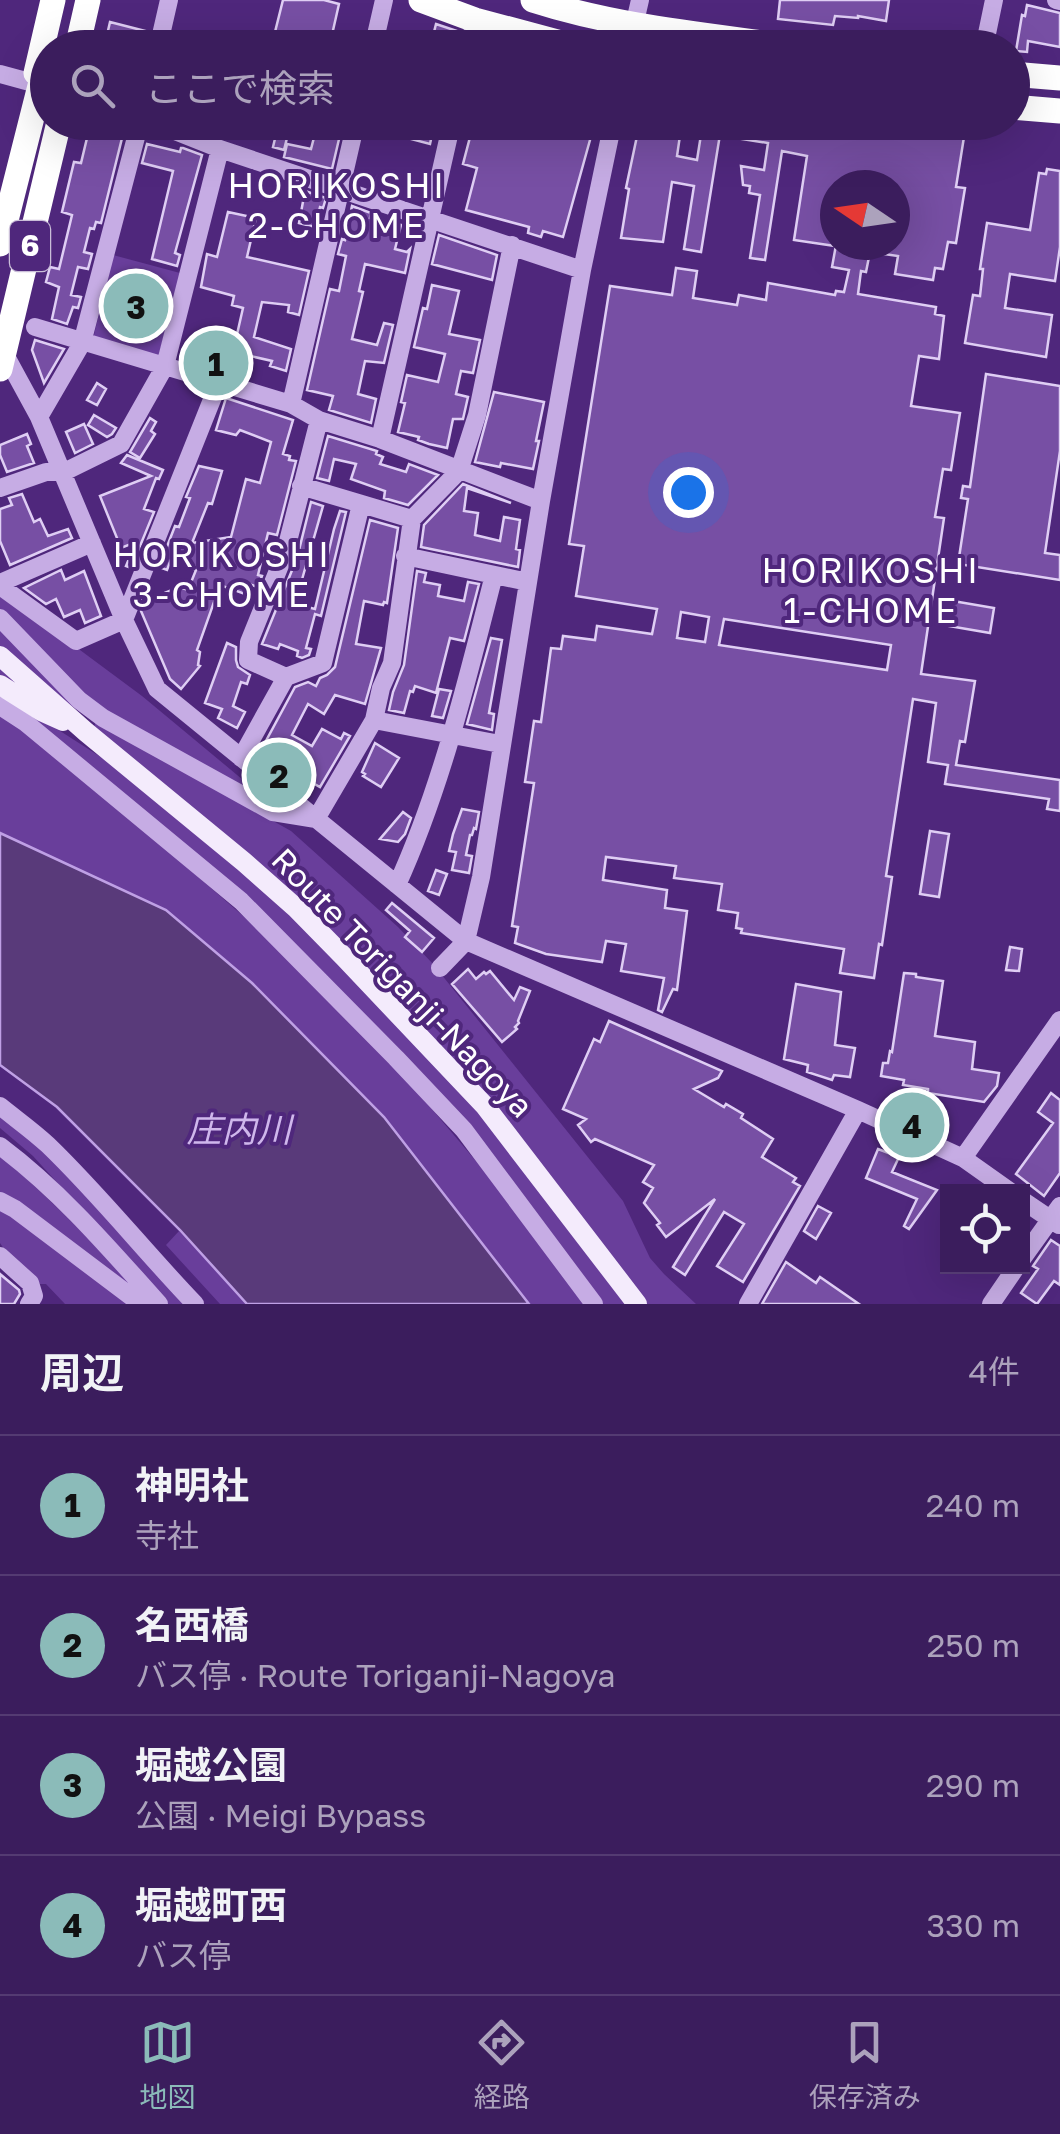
<!DOCTYPE html>
<html lang="ja">
<head>
<meta charset="utf-8">
<style>
	body { margin:0; font-family:"Golos Text","Noto Sans JP",sans-serif; background:#462a66; color:#f1f3f6 }
	.controls { position:absolute; right:30px; bottom:30px; display:grid; overflow:hidden; border-radius:0px; box-shadow:0 10px 40px #0002 }
	.controls button { width:90px; height:90px; display:grid; place-items:center; padding:0; border:0; border-bottom:2px solid #543b72; background:#3b1d5d; color:#f1f3f6; font:50px sans-serif }
	.compass { position:absolute; left:820px; top:170px; width:90px; height:90px; border-radius:50%; background:#3b1d5d; box-shadow:0 10px 40px #0002; rotate:283deg }
	.you { position:absolute; left:688px; top:492px; width:35px; height:35px; margin:-25px; border:8px solid #fff; border-radius:50%; background:#1a73e8; box-shadow:0 0 0 15px #1a73e833 }
	.badge { display:grid; place-items:center; width:65px; height:65px; border-radius:50%; background:#8bbbb9; color:#111; font-size:32px; font-weight:700 }
	.pin { position:absolute; translate:-50% -50%; border:5px solid #fff; box-shadow:0 2px 10px #0006 }
	.list { margin:0; padding:0; list-style:none }
	h2 { display:flex; justify-content:space-between; align-items:center; height:130px; margin:0; padding:0 40px; font-size:42px }
	h2 small { font-size:32px; font-weight:400; color:#aca2bc }
	.list li { display:grid; grid-template-columns:65px 1fr auto; gap:30px; align-items:center; box-sizing:border-box; height:140px; padding:0 40px; border-top:2px solid #543b72 }
	.list b { display:block; font-size:38px; white-space:nowrap }
	.list p { margin:0; font-size:32px; white-space:nowrap; color:#aca2bc }
	.list em { font-size:32px; font-style:normal; color:#aca2bc }
	.icon { flex:none; width:55px; height:55px; fill:none; stroke:currentColor; stroke-width:2; stroke-linecap:round; stroke-linejoin:round }
	.map { position:relative; flex:none; width:1060px; height:1304px; overflow:hidden }
	.search { position:absolute; background:#3b1d5d; box-shadow:0 10px 40px #0002; left:30px; right:30px; top:30px; height:110px; display:flex; align-items:center; gap:25px; box-sizing:border-box; padding:0 35px; border-radius:55px; color:#aca2bc; font-size:38px }
	.sheet { height:690px; background:#3b1d5d }
	nav { display:flex; justify-content:space-around; align-items:center; box-sizing:border-box; height:140px; border-top:2px solid #543b72; background:#3b1d5d; font-size:28px; color:#aca2bc }
	nav a { display:grid; justify-items:center; gap:5px }
	nav .on { color:#8bbbb9 }
	.map>svg:first-child { display:block }
	.green { fill:#693e9b }
	.water { fill:#593a7a; stroke:#bfa0e5; stroke-width:2.5 }
	.building { fill:#774fa4; stroke:#dfcef4; stroke-width:2.5; fill-rule:evenodd }
	.lines { fill:none; stroke-linecap:round; stroke-linejoin:round }
	.minor { stroke:#c6ace4; stroke-width:18 }
	.major { stroke:#f4ebfc; stroke-width:20 }
	.highway { stroke:#fff; stroke-width:25 }
	.highway-bridge { stroke:#fff; stroke-width:25 }
	.labels { text-anchor:middle; stroke-width:8; stroke-linejoin:round; paint-order:stroke }
	.shield { fill:#4f277c; stroke:#cabed8; stroke-width:2.5 }
	.shield-label { font-size:30px; font-weight:bold; fill:#fff }
	.street-label { font-size:32px; fill:#fff; stroke:#4f277c }
	.neighbourhood-label { font-size:35px; letter-spacing:2.5px; fill:#fff; stroke:#4f277c }
	.water-label { font-size:35px; font-style:italic; fill:#cfb7ec; stroke:#4f277c }
</style>
</head>
<body>
<div class="map">
<svg width="1060" height="1304" viewBox="0 0 1060 1304">
	<rect width="100%" height="100%" fill="#4f277c"/>
	<path class="green" d="M113,255L180,273L157,362L93,339Z
		M0,586L76,641L80,650L142,696L260,794H253L79,700L65,714L0,680Z
		M0,690L32,713L143,784L291,914L472,1104L625,1304H600L402,1054L0,698Z
		M0,712L64,760L257,928L392,1062L520,1213L586,1304H529L384,1117L253,983L166,910L0,833Z
		M96,721L291,831L398,927L433,964L623,1201L650,1258L664,1274L696,1304H644L355,956L94,727Z
		M0,1115L44,1145L189,1304H167L33,1156L0,1128Z
		M0,1156C53,1200 98,1248 143,1298L0,1195Z
		M0,1208L130,1304H65L46,1284H40L8,1255L0,1243Z
		M180,1230L247,1304H220L166,1245Z"/>
	<path class="water" d="M0,833L166,910L252,983L384,1117L529,1304H247L180,1230L57,1107L0,1065Z"/>
	<path class="building" d="M283,0H324L339,4L329,48H271Z
		M780,0H889L886,21L858,16V18L835,16L833,25L778,19Z
		M1027,5L1060,13V47L1028,41L1027,52L1016,51L1022,15L1025,16Z
		M110,22L149,32L146,48H104Z
		M436,24L460,32L454,48H430Z
		M88,122H126L101,223L96,222L94,229L90,228L84,252L92,254L88,269L78,267L71,295L81,297L78,308L73,307L67,324L52,319L59,287L46,282L50,267L59,269L60,265L72,215L62,212L74,162L81,163L87,138L84,137Z
		M279,122H291L284,150L273,147Z
		M318,122H343L332,169L284,157L287,144L311,149Z
		M414,122H432L431,126H434L430,144L407,138Z
		M474,122H595L563,237L543,231L541,237L528,233L529,227L466,210L477,168L463,164Z
		M640,122H682L677,156L697,160L703,122H722L701,252L684,249L694,186L672,182L663,242L621,238L629,189L626,188Z
		M732,122H873L964,137L956,187L965,188L956,243L948,242L943,269L935,268L933,280L895,274L898,256L870,252L866,272L861,271L858,294L936,307L935,314L944,316L939,359L919,356L911,406L960,413L951,470L943,469L935,517L944,518L921,674L975,681L965,742L960,741L956,765L1060,780V811L1047,809L1049,799L945,784L948,765L928,762L936,703L913,699L886,876L892,877L882,945L879,944L874,978L840,973L844,949L741,933L742,929L736,928L738,913L718,910L722,884L674,878L676,866L606,857L603,880L667,890L665,908L687,911L677,990L673,989L662,1012L658,1010L664,978L621,971L626,944L606,941L602,962L546,954L515,943L518,927L512,926L534,783L525,782L534,721L541,722L551,648L561,649L563,636L595,640L597,626L652,634L657,609L576,596L584,546L569,544L610,286L672,295L676,268L697,271L693,298L737,305L739,295L766,300L768,283L835,295L836,291L844,292L849,270L832,267L836,245H895V185H835V246L794,240L807,156L782,151L765,260L750,258L760,195L749,193L750,186L743,185L741,166L764,170L768,143L735,138ZM681,612L709,617L705,642L677,638ZM724,619L891,645L887,670L719,645Z
		M147,144L180,152L181,148H183L202,155L175,253L180,255L177,266L152,259L173,171L142,163Z
		M1047,169L1060,171V247L1055,281L1010,274L1005,308L1052,315L1046,357L965,343L973,295L980,296L983,269H980L987,223L1030,230L1039,173L1046,174Z
		M305,191L326,198L323,208L320,207L315,227L299,223Z
		M352,206L371,213L370,218L401,225L395,249L407,252L410,249L405,273L365,264L359,291L363,292L352,339L377,345L384,323L393,325L384,363L365,361L358,394L376,399L371,423L329,410L333,396L307,390L330,289L339,291L346,256L338,254L342,239L345,240Z
		M228,212L256,218L247,257L309,271L299,315L288,312L289,305L262,302L254,337L291,349L286,371L270,366L272,361L233,352L243,308L232,305L234,296L201,287L207,254L217,257Z
		M439,235L497,255L492,280L432,264Z
		M432,285L459,291L449,334L480,340L473,373L461,371L456,394L468,397L463,419H453L447,448L429,444L418,440L419,437L398,432L405,403L401,402L407,375L438,382L445,354L414,347L423,308L427,309Z
		M35,340L64,349L44,383L32,350Z
		M218,343L233,348L228,369L223,368L221,370L202,364L204,354L214,357Z
		M986,374L1060,386V451L1045,553L1060,555V580L958,564L968,499L961,498L963,486L970,487Z
		M97,383L106,389L97,405L87,400Z
		M494,392L544,402L536,441H539L533,469L501,463L500,467L475,462Z
		M226,398L293,420L283,454L290,456L289,460L296,461L277,535L268,533L258,575L262,576L258,587L249,584L245,594L220,585L197,650L200,652L198,665L200,666L181,689L170,679L141,611L145,601L179,587L188,590L196,570L193,569L194,566L172,557L167,570L159,567L175,526L179,527L190,498L186,497L199,466L222,471L212,504L208,503L192,543L231,537L246,479L260,483L271,442L240,430L236,435L216,430Z
		M94,415L116,428L112,434L107,437L88,425Z
		M150,418L156,422L151,431L155,434L140,458L130,452Z
		M84,424L93,444L75,453L66,432Z
		M27,434L31,444L27,446L34,463L7,472L0,455V445Z
		M328,436L377,451L376,454L383,457L380,464L406,472L409,464L438,475L408,505L384,498L385,491L351,479L356,464L334,459L329,481L317,478Z
		M127,455L163,470L159,479L156,478L144,509L154,512L131,568L126,566L136,542L121,548L100,496L151,476L121,463Z
		M463,484L511,503L467,488L464,511L478,513L475,535L500,541L504,517L520,520L516,549L520,550L518,567L421,547L424,525Z
		M22,494L34,522L40,519L48,536L68,529L72,538L10,565L0,541V509L12,505L9,498Z
		M311,502L323,506L295,604L315,609L334,529L340,511L346,512L321,616L315,614L306,648L311,649L309,655L302,658L297,656L298,651L280,644L278,649L262,644L297,558Z
		M370,520L398,528L387,603L384,602L383,605L364,601L356,644L381,648L365,704L335,695L324,714L308,704L292,735L312,746L322,729L341,739L344,733L350,736L320,787L293,772L291,774L279,767L281,764L260,752L295,687L308,682L316,686L320,678L327,675L335,667Z
		M61,570L65,580L84,571L101,616L85,623L80,610L64,617L56,599L46,604L24,588Z
		M417,571L426,573L424,582L440,585L438,596L464,601L468,582L479,584L464,641L450,638L436,693L415,686L413,692L410,691L404,713L389,710L393,692L404,665Z
		M953,601L994,608L990,633L949,626Z
		M491,638L502,640L489,713L494,714L492,730L467,724Z
		M227,643L236,647V660L238,667L250,675L247,684L241,682L233,706L245,712L237,728L218,718L222,709L205,703Z
		M439,689L451,691L443,718L432,716Z
		M375,743L399,758L381,787L363,776L365,774L362,772Z
		M462,809L479,812L476,829L474,828L472,835H470L466,855L472,856L469,873L452,870L456,852L449,851L453,834Z
		M403,812L411,818L405,834L398,842L380,839Z
		M930,831L949,834L939,897L920,894Z
		M436,870L447,874L439,895L428,891Z
		M392,903L434,938L422,952L405,937L410,931L386,910Z
		M1010,947L1022,949L1019,971L1006,970Z
		M468,969L476,979L484,972L486,974L490,971L514,1000L520,987L530,991L518,1021L519,1023L515,1027L517,1029L502,1042L452,984Z
		M904,973L916,974V977L943,981L935,1036L975,1042L972,1069L999,1073L997,1086L984,1102L928,1093V1089L903,1085L904,1080L881,1076L883,1063H888L890,1051L892,1052Z
		M796,984L841,992L835,1045L855,1048L850,1077L834,1075L832,1080L807,1072L808,1065L784,1059Z
		M609,1021L722,1071L718,1078L694,1089L724,1107L726,1104L743,1114L741,1118L773,1139L762,1157L796,1178L793,1182L800,1186L743,1282L717,1266L744,1224L724,1212L685,1275L673,1267L715,1199L666,1237L657,1225L660,1223L644,1203L653,1188L643,1182L654,1165L595,1139L591,1142L578,1125L586,1119L563,1109L594,1039L600,1042Z
		M1051,1093L1060,1100V1173L1044,1196L1016,1174L1053,1123L1038,1112Z
		M878,1149L899,1157L892,1172L937,1190L909,1229L904,1226L917,1199L866,1178Z
		M818,1206L831,1213L816,1239L804,1231Z
		M1051,1240L1060,1246V1285L1054,1281L1037,1304L1021,1293L1038,1269L1033,1266Z
		M786,1262L816,1283L820,1277L859,1304H762Z
		M0,1274L19,1290L20,1294L14,1304H0Z"/>
	<g class="lines">
		<path class="minor" d="M1056,0L1060,1
			M158,48L169,0
			M373,48L384,0
			M469,48L475,20
			M629,48L640,0
			M984,48L994,0
			M0,74L48,87
			M152,122L220,149L582,270
			M35,327L291,404L319,420L380,439L541,501
			M2,349L39,417L124,620L157,689L466,941L858,1110L963,1158L1011,1192
			M291,404L356,122
			M39,417L82,343L140,122
			M380,439L452,122
			M301,486L412,519
			M0,488L46,472H64L121,444L165,366L220,149
			M405,556L528,582
			M0,583L92,543
			M0,586L76,641L124,620L219,382
			M0,618L79,700L103,718L273,812L316,819L374,720L381,688L392,663L412,519L459,471L477,415L512,245
			M286,677L248,660L249,642L285,553L319,420
			M0,706L26,723L241,901L396,1058L464,1130L594,1304
			M374,720L500,744
			M241,758L286,677L323,663L361,504
			M397,885C442,786 467,680 494,575
			M440,968L466,941L481,877L541,501L582,270L613,122
			M0,1106C16,1119 33,1131 48,1145C100,1195 145,1252 195,1304
			M0,1146C60,1191 109,1248 159,1304
			M963,1158L1060,1020
			M1022,1200L1059,1225
			M0,1201L15,1209L141,1304
			M0,1256L30,1283L34,1296L29,1304
			M1022,1259L1060,1206
			M748,1304L858,1110
			M991,1304L1017,1266"/>
		<path class="major" d="M0,656L86,732L244,862L296,908L345,958L485,1106L637,1304
			M0,685L43,712L63,721"/>
		<path class="highway" d="M421,0L475,20L580,48
			M533,0C620,28 710,35 800,48
			M77,48L88,0
			M36,73L53,0
			M1012,74L1060,78
			M1012,107L1060,111"/>
		<path class="highway-bridge" d="M0,244L48,54
			M0,369L59,122"/>
	</g>
	<g class="labels">
		<rect class="shield" x="10" y="221" width="40" height="50" rx="8"/>
		<g class="shield-label">
			<text x="30" y="256">6</text>
		</g>
		<g class="street-label">
			<text transform="translate(402 983) rotate(46)" y="11">Route Toriganji-Nagoya</text>
		</g>
		<g class="neighbourhood-label">
			<text x="337" y="198">HORIKOSHI<tspan x="337" dy="40">2-CHOME</tspan></text>
			<text x="222" y="567">HORIKOSHI<tspan x="222" dy="40">3-CHOME</tspan></text>
			<text x="871" y="583">HORIKOSHI<tspan x="871" dy="40">1-CHOME</tspan></text>
		</g>
		<g class="water-label">
			<text x="239" y="1142">庄内川</text>
		</g>
	</g>
</svg>
<div class="controls">
<button><svg class="icon" aria-label="locate" viewBox="0 0 24 24"><circle cx="12" cy="12" r="6"/><path d="M12 2v4M12 18v4M2 12h4M18 12h4"/></svg></button>
</div>
<svg class="compass" viewBox="-18 -18 36 36"><path d="M0-13l5 13h-10z" fill="#e53935"/><path d="M0 13l5-13h-10z" fill="#aca2bc"/></svg>
<div class="you"></div>
<div class="pin badge" style="left:216px;top:363px">1</div>
<div class="pin badge" style="left:279px;top:775px">2</div>
<div class="pin badge" style="left:136px;top:306px">3</div>
<div class="pin badge" style="left:912px;top:1125px">4</div>
<div class="search"><svg class="icon" aria-label="search" viewBox="0 0 24 24"><circle cx="10" cy="10" r="6"/><path d="M15 15l6 6"/></svg>ここで検索</div>
</div>
<section class="sheet">
<h2>周辺<small>4件</small></h2>
<ul class="list">
<li><span class="badge">1</span><div><b>神明社</b><p>寺社</p></div><em>240 m</em></li>
<li><span class="badge">2</span><div><b>名西橋</b><p>バス停 · Route Toriganji-Nagoya</p></div><em>250 m</em></li>
<li><span class="badge">3</span><div><b>堀越公園</b><p>公園 · Meigi Bypass</p></div><em>290 m</em></li>
<li><span class="badge">4</span><div><b>堀越町西</b><p>バス停</p></div><em>330 m</em></li>
</ul>
</section>
<nav>
<a class="on"><svg class="icon" aria-label="map" viewBox="0 0 24 24"><path d="M3 6l6-2 6 2 6-2v14l-6 2-6-2-6 2zM9 4v14M15 6v14"/></svg>地図</a>
<a><svg class="icon" aria-label="directions" viewBox="0 0 24 24"><path d="M12 3l9 9-9 9-9-9zM9 14v-3h6M13 9l2 2-2 2"/></svg>経路</a>
<a><svg class="icon" aria-label="saved" viewBox="0 0 24 24"><path d="M7 4h10v16l-5-4-5 4z"/></svg>保存済み</a>
</nav>
</body>
</html>
